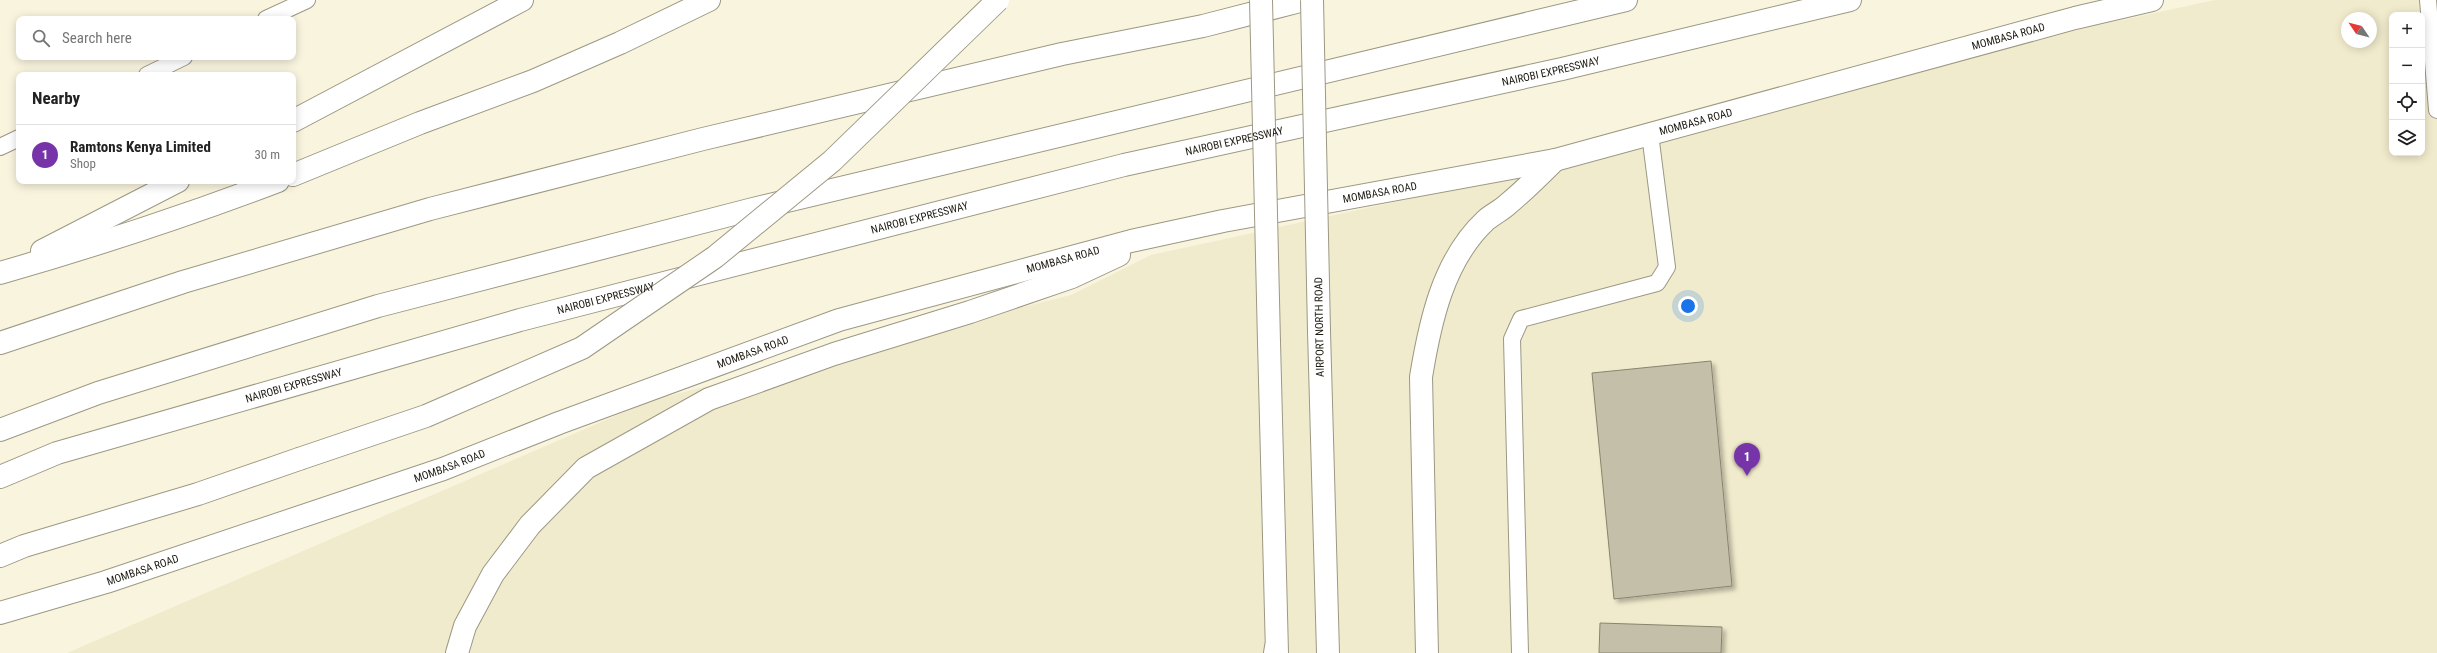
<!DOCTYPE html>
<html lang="en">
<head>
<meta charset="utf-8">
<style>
	body { margin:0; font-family:"Roboto Condensed",sans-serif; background:#f6f6f6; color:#222 }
	.controls { position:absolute; right:12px; top:12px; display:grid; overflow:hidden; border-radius:8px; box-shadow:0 2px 10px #0003 }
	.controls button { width:36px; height:36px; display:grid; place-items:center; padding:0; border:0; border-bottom:1px solid #e0e0e0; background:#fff; color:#222; font:20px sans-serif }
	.compass { position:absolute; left:2341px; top:12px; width:36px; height:36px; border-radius:50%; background:#fff; box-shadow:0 2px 10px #0003; rotate:305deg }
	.you { position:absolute; left:1688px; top:306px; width:14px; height:14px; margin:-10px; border:3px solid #fff; border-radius:50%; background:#1a73e8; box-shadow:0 0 0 6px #1a73e833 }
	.badge { display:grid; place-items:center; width:26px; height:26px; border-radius:50%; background:#7634a8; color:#fff; font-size:13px; font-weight:700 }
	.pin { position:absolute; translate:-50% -33px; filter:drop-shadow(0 1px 2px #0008) }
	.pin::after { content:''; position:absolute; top:21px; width:14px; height:12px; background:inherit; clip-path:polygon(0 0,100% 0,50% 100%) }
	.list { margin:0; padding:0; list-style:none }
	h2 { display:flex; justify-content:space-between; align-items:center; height:52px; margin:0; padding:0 16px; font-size:17px }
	h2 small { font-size:13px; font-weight:400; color:#767676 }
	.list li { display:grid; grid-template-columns:26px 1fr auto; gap:12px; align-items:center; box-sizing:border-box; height:60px; padding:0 16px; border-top:1px solid #e0e0e0 }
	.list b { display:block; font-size:15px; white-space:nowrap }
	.list p { margin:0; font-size:13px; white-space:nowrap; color:#767676 }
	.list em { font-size:13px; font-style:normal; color:#767676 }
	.icon { flex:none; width:22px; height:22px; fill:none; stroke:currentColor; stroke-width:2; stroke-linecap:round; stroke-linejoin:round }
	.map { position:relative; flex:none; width:2437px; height:653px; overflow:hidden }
	.search { position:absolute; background:#fff; box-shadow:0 2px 10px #0003; left:16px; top:16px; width:280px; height:44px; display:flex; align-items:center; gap:10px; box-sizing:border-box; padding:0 14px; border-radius:8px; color:#767676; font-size:15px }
	.panel { position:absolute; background:#fff; box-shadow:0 2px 10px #0003; left:16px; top:72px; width:280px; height:112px; border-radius:8px }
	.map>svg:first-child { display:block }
	.built { fill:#f1ebcd; fill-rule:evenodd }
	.building { fill:#c3bfa9; stroke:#88846f; filter:url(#shadow) }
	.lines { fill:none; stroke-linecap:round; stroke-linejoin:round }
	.lane-casing { stroke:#9c9883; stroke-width:18 }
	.primary-casing { stroke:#9c9883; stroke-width:24 }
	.highway-casing { stroke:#9c9883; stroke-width:24 }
	.lane { stroke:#fff; stroke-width:16 }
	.primary { stroke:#fff; stroke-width:22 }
	.highway { stroke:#fff; stroke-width:22 }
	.primary-bridge-casing { stroke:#9c9883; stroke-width:24; stroke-linecap:butt }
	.highway-bridge-casing { stroke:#9c9883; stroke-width:24; stroke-linecap:butt }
	.primary-bridge { stroke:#fff; stroke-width:22 }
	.highway-bridge { stroke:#fff; stroke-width:22 }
	.labels { text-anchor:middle; stroke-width:3; stroke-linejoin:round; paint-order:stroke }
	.street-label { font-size:11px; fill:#1b1911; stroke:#fff }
</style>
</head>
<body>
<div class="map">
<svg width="2437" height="653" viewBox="0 0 2437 653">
	<defs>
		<filter id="shadow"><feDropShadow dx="3.5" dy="3.5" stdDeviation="2" flood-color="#0004"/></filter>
	</defs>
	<rect width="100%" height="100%" fill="#f9f4de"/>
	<path class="built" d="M2215,0H2437V653H67L652,400L1071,295L1151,255L1560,166L2085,28ZM2392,15H2422V153H2392ZM2347,18H2371V42H2347Z"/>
	<path class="building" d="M1711,361L1732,586L1614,599L1592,373Z
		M1600,623L1722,627L1721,653H1599Z"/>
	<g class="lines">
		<defs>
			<path id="lane" d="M2428,0L2437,110
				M266,19L307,0
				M147,75L184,57
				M0,147L19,138
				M1520,653L1512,339L1521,319L1657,283L1667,267L1650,134"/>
			<path id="primary" d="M1319,331L1328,653
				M1269,342L1277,653"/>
			<g id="highway">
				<path d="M293,121L522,0"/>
				<path d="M293,175L420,123L533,81L620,43L709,0"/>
				<path d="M42,251L178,181"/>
				<path d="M0,273C94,246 186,216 278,181"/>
				<path d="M0,343L183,282L430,209L703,139L1062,54L1203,26L1304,0"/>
				<path d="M0,430L98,393L378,306L749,210L1626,0"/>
				<path id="s1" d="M0,477L57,453L520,320L1124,165L1562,69L1850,0"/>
				<path d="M0,556L24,546L198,494L299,459"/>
				<path id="s2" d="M0,613L106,582L443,469L559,423L839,320L1131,241L1223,221L1555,160L2075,18L2152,0"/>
				<path d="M457,653L465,626L493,574L530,525L586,468L709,399L834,354L970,312L1072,277L1119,255"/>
				<path d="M1275,653L1276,647"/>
				<path d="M1427,653L1421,377C1430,322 1443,260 1486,220C1493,214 1502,210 1508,204C1525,190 1540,175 1555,160"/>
			</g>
		</defs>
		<use href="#lane" class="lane-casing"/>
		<use href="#primary" class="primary-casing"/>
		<use href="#highway" class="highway-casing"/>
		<use href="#lane" class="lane"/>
		<use href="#primary" class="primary"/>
		<use href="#highway" class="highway"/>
		<defs>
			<path id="primary-bridge" d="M1261,0L1269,342
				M1312,0L1319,331"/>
			<path id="highway-bridge" d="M299,459L426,416L582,348L715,257L832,161L998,0"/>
		</defs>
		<use href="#primary-bridge" class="primary-bridge-casing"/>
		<use href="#highway-bridge" class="highway-bridge-casing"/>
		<use href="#primary-bridge" class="primary-bridge"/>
		<use href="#highway-bridge" class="highway-bridge"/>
	</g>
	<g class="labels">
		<g class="street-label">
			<text dy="4" stroke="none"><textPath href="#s2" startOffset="2093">MOMBASA ROAD</textPath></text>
			<text dy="4" stroke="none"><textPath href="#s1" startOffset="1604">NAIROBI EXPRESSWAY</textPath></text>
			<text dy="4" stroke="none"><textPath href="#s2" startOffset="1769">MOMBASA ROAD</textPath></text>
			<text dy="4" stroke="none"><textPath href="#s1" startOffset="1280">NAIROBI EXPRESSWAY</textPath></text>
			<text dy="4" stroke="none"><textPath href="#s2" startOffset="1445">MOMBASA ROAD</textPath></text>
			<text dy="4" stroke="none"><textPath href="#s1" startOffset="956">NAIROBI EXPRESSWAY</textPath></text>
			<text dy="4" stroke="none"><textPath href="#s2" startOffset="1121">MOMBASA ROAD</textPath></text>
			<text dy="4" stroke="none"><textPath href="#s1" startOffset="632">NAIROBI EXPRESSWAY</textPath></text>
			<text transform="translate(1319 327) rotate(-91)" y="4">AIRPORT NORTH ROAD</text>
			<text dy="4" stroke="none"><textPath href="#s2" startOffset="797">MOMBASA ROAD</textPath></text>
			<text dy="4" stroke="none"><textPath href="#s1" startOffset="308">NAIROBI EXPRESSWAY</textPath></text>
			<text dy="4" stroke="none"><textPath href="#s2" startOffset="473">MOMBASA ROAD</textPath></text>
			<text dy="4" stroke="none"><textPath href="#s2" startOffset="149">MOMBASA ROAD</textPath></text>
		</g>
	</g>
</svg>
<div class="controls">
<button>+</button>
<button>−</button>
<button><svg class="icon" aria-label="locate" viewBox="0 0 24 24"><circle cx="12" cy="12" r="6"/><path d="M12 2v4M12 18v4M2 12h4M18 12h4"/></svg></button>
<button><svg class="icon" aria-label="layers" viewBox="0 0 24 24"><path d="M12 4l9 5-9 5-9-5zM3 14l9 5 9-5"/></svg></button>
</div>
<svg class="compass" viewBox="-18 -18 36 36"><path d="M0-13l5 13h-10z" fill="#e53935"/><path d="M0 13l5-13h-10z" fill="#767676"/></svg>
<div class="you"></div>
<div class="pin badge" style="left:1747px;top:476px">1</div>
<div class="search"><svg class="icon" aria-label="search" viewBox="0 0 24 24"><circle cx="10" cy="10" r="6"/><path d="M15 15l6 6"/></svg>Search here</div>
<section class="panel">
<h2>Nearby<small></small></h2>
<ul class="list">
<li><span class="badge">1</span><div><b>Ramtons Kenya Limited</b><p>Shop</p></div><em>30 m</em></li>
</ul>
</section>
</div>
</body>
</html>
